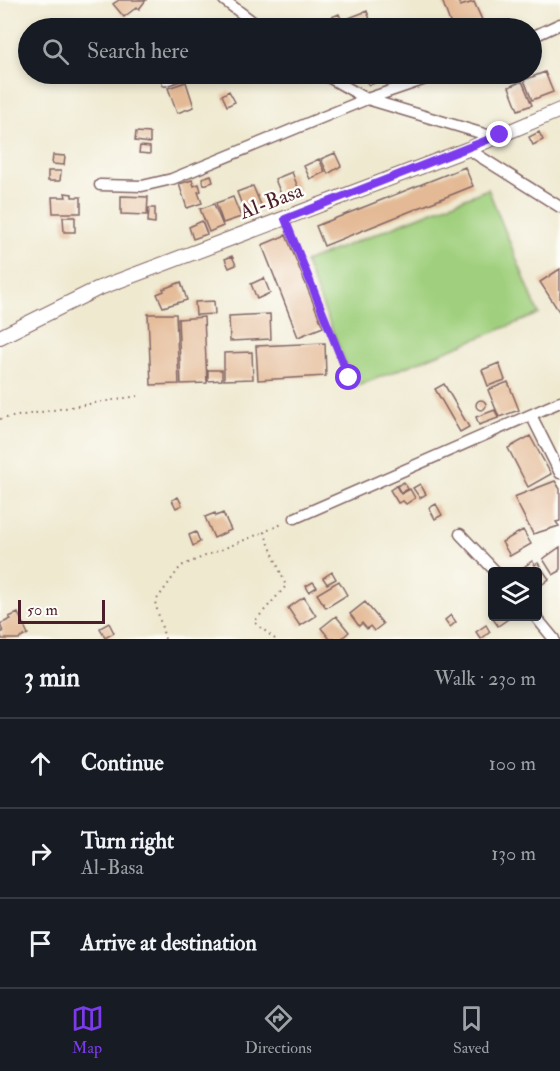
<!DOCTYPE html>
<html lang="en">
<head>
<meta charset="utf-8">
<style>
	body { margin:0; font-family:"IM FELL Double Pica",serif; background:#242831; color:#f1f3f6 }
	.controls { position:absolute; right:18px; bottom:18px; display:grid; overflow:hidden; border-radius:6px; box-shadow:0 3px 9px #0003 }
	.controls button { width:54px; height:54px; display:grid; place-items:center; padding:0; border:0; border-bottom:2px solid #363941; background:#171b24; color:#f1f3f6; font:30px sans-serif }
	.scale { position:absolute; left:18px; bottom:15px; width:87px; box-sizing:border-box; padding-left:6px; border:3px solid #4a1f2b; border-top:0; font-size:16px; line-height:21px; white-space:nowrap; color:#4a1f2b; -webkit-text-stroke:4px #fdfcf7; paint-order:stroke }
	.stop { position:absolute; width:18px; height:18px; margin:-14px; border:4px solid #7c3aed; border-radius:50%; background:#fff }
	.stop.end { background:#7c3aed; border-color:#fff; box-shadow:0 2px 6px #0008 }
	.list { margin:0; padding:0; list-style:none }
	h2 { display:flex; justify-content:space-between; align-items:center; height:78px; margin:0; padding:0 24px; font-size:26px }
	h2 small { font-size:20px; font-weight:400; color:#9ea1a6 }
	.list li { display:grid; grid-template-columns:39px 1fr auto; gap:18px; align-items:center; box-sizing:border-box; height:90px; padding:0 24px; border-top:2px solid #363941 }
	.list b { display:block; font-size:22px; white-space:nowrap }
	.list p { margin:0; font-size:20px; white-space:nowrap; color:#9ea1a6 }
	.list em { font-size:20px; font-style:normal; color:#9ea1a6 }
	.icon { flex:none; width:33px; height:33px; fill:none; stroke:currentColor; stroke-width:2; stroke-linecap:round; stroke-linejoin:round }
	.map { position:relative; flex:none; width:560px; height:639px; overflow:hidden }
	.search { position:absolute; background:#171b24; box-shadow:0 3px 9px #0003; left:18px; right:18px; top:18px; height:66px; display:flex; align-items:center; gap:15px; box-sizing:border-box; padding:0 21px; border-radius:33px; color:#9ea1a6; font-size:22px }
	.sheet { height:348px; background:#171b24 }
	nav { display:flex; justify-content:space-around; align-items:center; box-sizing:border-box; height:84px; border-top:2px solid #363941; background:#171b24; font-size:16px; color:#9ea1a6 }
	nav a { display:grid; justify-items:center; gap:3px }
	nav .on { color:#7c3aed }
	.map>svg:first-child { display:block }
	.green { fill:#a0d07e; stroke:#757854; stroke-width:1.5 }
	.building { fill:#e4ba96 }
	.lines { fill:none; stroke-linecap:round; stroke-linejoin:round }
	.lane-casing { stroke:#846665; stroke-width:8 }
	.street-casing { stroke:#846665; stroke-width:13 }
	.secondary-casing { stroke:#846665; stroke-width:16 }
	.path { stroke:#846665; stroke-width:2; stroke-dasharray:1.5 4.5; stroke-linecap:butt }
	.lane { stroke:#fff; stroke-width:5 }
	.street { stroke:#fff; stroke-width:10 }
	.secondary { stroke:#fff; stroke-width:14 }
	.route { stroke:#7c3aed; stroke-width:8 }
	.labels { text-anchor:middle; stroke-width:5; stroke-linejoin:round; paint-order:stroke }
	.street-label { font-size:21px; fill:#4a1f2b; stroke:#fdfcf7 }
</style>
</head>
<body>
<div class="map">
<svg width="560" height="639" viewBox="0 0 560 639">
	<rect width="100%" height="100%" fill="#fdfcf7"/>
	<filter id="ink" filterUnits="userSpaceOnUse"><feTurbulence type="fractalNoise" baseFrequency=".0167" numOctaves="2"/><feDisplacementMap in="SourceGraphic" scale="12" xChannelSelector="R" yChannelSelector="G"/><feConvolveMatrix kernelMatrix="1 2 1 2 8 2 1 2 1" color-interpolation-filters="sRGB"/></filter>
	<filter id="wash" filterUnits="userSpaceOnUse"><feTurbulence type="fractalNoise" baseFrequency=".008" numOctaves="4" result="noise"/><feDisplacementMap in="SourceGraphic" scale="24" xChannelSelector="R" yChannelSelector="G"/><feGaussianBlur stdDeviation="1.35" result="paint"/><feColorMatrix in="noise" values="0 0 0 0 0 0 0 0 0 0 0 0 0 0 0 0 0 1.4 0 .05"/><feComposite in="paint" operator="in"/></filter>
	<g filter="url(#wash)">
		<rect width="100%" height="100%" fill="#efe9d0"/>
		<path class="green" d="M488,189L539,314L355,387L305,262Z"/>
		<g id="blocks">
			<path class="building" d="M119,0H146L139,9L137,7L124,17L113,4Z
				M442,0H458L460,6L474,2L482,20L476,23L478,28H452Z
				M367,11L373,28H353L349,18Z
				M339,14L345,28H336L332,17Z
				M545,72L553,92L532,100L524,80Z
				M359,74H372L375,83L369,85Z
				M374,74H389L391,78L377,82Z
				M522,81L532,105L518,110L509,87Z
				M186,82L194,107L177,113L168,88Z
				M229,91L235,102L227,106L222,95Z
				M136,132L150,133V143L135,141Z
				M539,132L543,140L533,145L529,137Z
				M140,146L150,147V154L139,153Z
				M335,153L341,166L328,174L321,159Z
				M53,155L65,156L64,165L52,164Z
				M319,159L325,172L310,179L304,166Z
				M465,167L473,186L324,246L316,226Z
				M48,171H61L60,181H48Z
				M292,172L299,190L282,197L275,179Z
				M211,175L213,182L204,185L202,178Z
				M192,180L194,186L199,184L201,191L198,192L202,203L187,208L179,184Z
				M253,186L263,210L246,216L237,192Z
				M65,193L72,194V197H81V213H53L52,197H66Z
				M121,196L148,197L147,215L121,214Z
				M233,197L241,217L223,223L216,203Z
				M214,204L223,226L209,232L200,209Z
				M149,208H155V223L148,222Z
				M63,217H75V232H64Z
				M202,221L207,234L193,239L189,227Z
				M286,235L323,327L298,337L262,245Z
				M232,256L236,265L229,268L225,259Z
				M560,269V313L540,282Z
				M264,278L270,293L257,299L251,284Z
				M181,282L187,300L163,307L157,294L164,291L163,289Z
				M214,301L215,314L196,315L195,302Z
				M148,314H176L179,384L151,385Z
				M270,314L271,339L230,341L229,316Z
				M204,317L207,383L181,384L178,319Z
				M325,343L326,376L258,380L256,346Z
				M252,352L253,379L224,380V353Z
				M499,363L505,380L488,386L482,370Z
				M208,370H222V380L208,381Z
				M508,382L519,410L499,417L488,390Z
				M444,384L469,427L460,432L435,389Z
				M476 405a5 5 0 1 1 10 0a5 5 0 1 1-10 0Z
				M495,410L498,418L479,425L476,417Z
				M530,436L551,474L528,487L508,448Z
				M555,481L560,489V521L556,522L559,526L533,534L514,497Z
				M404,482L408,489L401,493L397,486Z
				M420,484L426,494L420,498L413,488Z
				M396,486L401,494L410,489L415,498L406,504L403,501L398,503L390,490Z
				M178,497L182,505L176,508L172,500Z
				M436,504L442,515L435,519L429,508Z
				M215,513L216,516L223,513L231,530L214,538L205,517Z
				M523,530L531,544L510,556L502,542Z
				M196,532L200,542L193,546L189,535Z
				M560,547V571L553,575L543,559Z
				M532,561L535,565L538,563L549,579L540,586L538,584V572H517Z
				M332,572L336,579L327,584L323,578Z
				M339,581L347,595L326,608L317,594Z
				M313,582L317,587L309,592L306,586Z
				M304,597L316,616L300,626L288,608Z
				M365,602L383,624L374,631L370,626L367,629L362,623L359,626L350,614Z
				M18,613L28,634L19,639H2L0,633L3,632L0,624L11,619L9,617Z
				M451,615L456,622L450,627L445,620Z
				M336,616L349,632L341,639H330L321,628Z
				M497,616H506L508,619L498,626L493,619Z
				M109,623L114,633L105,638L100,628Z
				M486,625L490,632L481,639L476,632Z"/>
		</g>
	</g>
	<g filter="url(#ink)">
		<use href="#blocks" fill-opacity="0" stroke="#846665" stroke-width="1.5"/>
		<g class="lines">
			<defs>
				<path id="lane" d="M165,83L191,74"/>
				<path id="street" d="M224,0L261,28
					M532,37L560,24
					M323,74L367,99L494,137
					M468,149L560,207
					M100,185L142,186L172,179L367,99L440,74
					M531,415L560,473
					M295,518L560,402
					M460,534L496,572
					M535,616L554,639"/>
				<path id="secondary" d="M0,337L97,289L468,149L560,110"/>
			</defs>
			<use href="#lane" class="lane-casing"/>
			<use href="#street" class="street-casing"/>
			<use href="#secondary" class="secondary-casing"/>
			<path class="path" d="M289,230L349,378
				M0,419L137,396
				M165,639L155,602L181,566L264,532
				M275,639L254,622L286,586L264,532L284,523"/>
			<use href="#lane" class="lane"/>
			<use href="#street" class="street"/>
			<use href="#secondary" class="secondary"/>
		</g>
	</g>
	<g class="lines" filter="url(#ink)">
		<path class="route" d="M349,378L285,219L500,135"/>
	</g>
	<g class="labels">
		<g class="street-label">
			<text transform="translate(271 201) rotate(-21)" y="7">Al-Basa</text>
		</g>
	</g>
</svg>
<div class="controls">
<button><svg class="icon" aria-label="layers" viewBox="0 0 24 24"><path d="M12 4l9 5-9 5-9-5zM3 14l9 5 9-5"/></svg></button>
</div>
<div class="scale">50 m</div>
<div class="stop" style="left:349px;top:378px"></div>
<div class="stop end" style="left:500px;top:135px"></div>
<div class="search"><svg class="icon" aria-label="search" viewBox="0 0 24 24"><circle cx="10" cy="10" r="6"/><path d="M15 15l6 6"/></svg>Search here</div>
</div>
<section class="sheet">
<h2>3 min<small>Walk · 230 m</small></h2>
<ul class="list">
<li><svg class="icon" aria-label="ahead" viewBox="0 0 24 24"><path d="M12 20V5M6 11l6-6 6 6"/></svg><div><b>Continue</b></div><em>100 m</em></li>
<li><svg class="icon" aria-label="right" viewBox="0 0 24 24"><path d="M7 20v-9h11M14 6l5 5-5 5"/></svg><div><b>Turn right</b><p>Al-Basa</p></div><em>130 m</em></li>
<li><svg class="icon" aria-label="arrive" viewBox="0 0 24 24"><path d="M6 21V4h12l-3 4 3 4H6"/></svg><div><b>Arrive at destination</b></div></li>
</ul>
</section>
<nav>
<a class="on"><svg class="icon" aria-label="map" viewBox="0 0 24 24"><path d="M3 6l6-2 6 2 6-2v14l-6 2-6-2-6 2zM9 4v14M15 6v14"/></svg>Map</a>
<a><svg class="icon" aria-label="directions" viewBox="0 0 24 24"><path d="M12 3l9 9-9 9-9-9zM9 14v-3h6M13 9l2 2-2 2"/></svg>Directions</a>
<a><svg class="icon" aria-label="saved" viewBox="0 0 24 24"><path d="M7 4h10v16l-5-4-5 4z"/></svg>Saved</a>
</nav>
</body>
</html>
